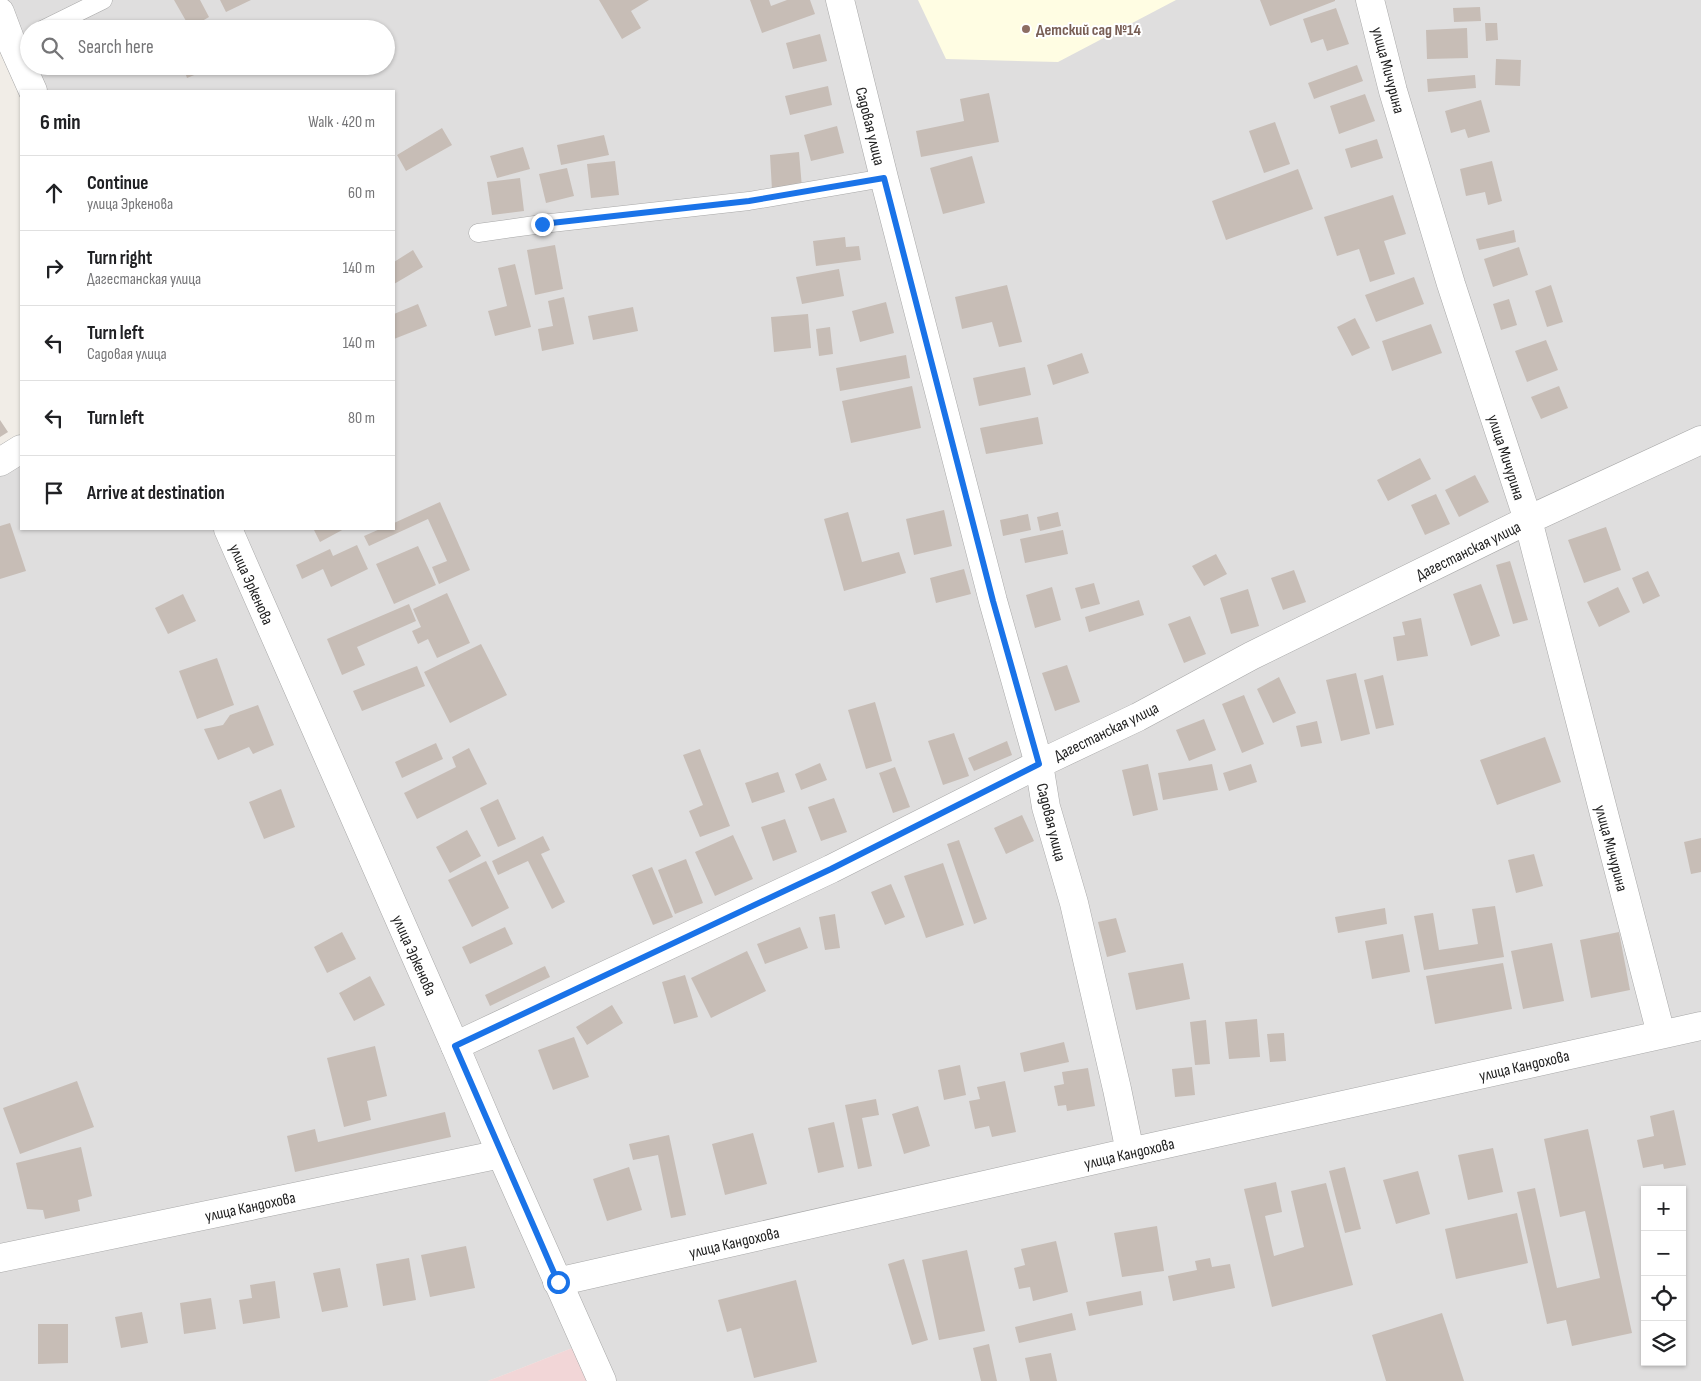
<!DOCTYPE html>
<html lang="en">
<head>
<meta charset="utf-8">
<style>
	body { margin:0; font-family:"Sofia Sans Condensed",sans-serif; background:#f2f2f2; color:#202124 }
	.controls { position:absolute; right:15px; bottom:15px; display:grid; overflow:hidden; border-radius:0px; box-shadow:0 1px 4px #0004 }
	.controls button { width:45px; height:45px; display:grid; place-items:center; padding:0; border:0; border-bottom:1px solid #e0e0e0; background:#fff; color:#202124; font:25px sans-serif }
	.stop { position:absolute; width:15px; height:15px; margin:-11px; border:4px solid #1a73e8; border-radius:50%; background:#fff }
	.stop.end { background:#1a73e8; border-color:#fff; box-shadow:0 1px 5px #0008 }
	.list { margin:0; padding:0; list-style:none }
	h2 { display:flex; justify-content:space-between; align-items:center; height:65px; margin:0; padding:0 20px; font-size:21px }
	h2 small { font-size:16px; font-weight:400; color:#757577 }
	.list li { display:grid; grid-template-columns:32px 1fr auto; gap:15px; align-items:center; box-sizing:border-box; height:75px; padding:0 20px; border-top:1px solid #e0e0e0 }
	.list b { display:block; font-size:19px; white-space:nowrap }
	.list p { margin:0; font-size:16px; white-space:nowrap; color:#757577 }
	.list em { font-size:16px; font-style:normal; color:#757577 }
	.icon { flex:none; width:28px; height:28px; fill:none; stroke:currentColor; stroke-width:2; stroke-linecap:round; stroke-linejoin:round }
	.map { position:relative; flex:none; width:1701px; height:1381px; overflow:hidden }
	.search { position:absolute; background:#fff; box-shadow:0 1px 4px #0004; left:20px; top:20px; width:375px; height:55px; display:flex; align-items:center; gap:12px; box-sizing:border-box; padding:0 18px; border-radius:28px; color:#757577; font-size:19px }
	.panel { position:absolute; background:#fff; box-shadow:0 1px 4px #0004; left:20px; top:90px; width:375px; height:440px; border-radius:0px }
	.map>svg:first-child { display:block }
	.residential { fill:#dfdede; fill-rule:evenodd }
	.commercial { fill:#f2d6d7 }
	.education { fill:#fffde3 }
	.building { fill:#c7bdb6 }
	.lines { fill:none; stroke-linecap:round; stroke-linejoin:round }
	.service-casing { stroke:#a8a8a8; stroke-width:19 }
	.minor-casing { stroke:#a8a8a8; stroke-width:29 }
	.tertiary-casing { stroke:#a8a8a8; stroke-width:29 }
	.service { stroke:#fff; stroke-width:18 }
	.minor { stroke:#fff; stroke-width:28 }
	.tertiary { stroke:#fff; stroke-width:28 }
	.route { stroke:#1a73e8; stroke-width:6 }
	.education-dot { fill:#8d6e63; stroke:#fff; stroke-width:2 }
	.labels { text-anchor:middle; stroke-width:4; stroke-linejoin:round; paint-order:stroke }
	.education-label { font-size:16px; font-weight:bold; fill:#785e54; stroke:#fff; text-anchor:start }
	.street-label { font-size:16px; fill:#212121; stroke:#fff }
</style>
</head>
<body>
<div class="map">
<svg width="1701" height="1381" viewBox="0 0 1701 1381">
	<rect width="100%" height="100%" fill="#f1ede7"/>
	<path class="residential" d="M0,0H1701V1381H602L585,1343L488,1381H0V462L21,449V529H394V91H33ZM29,29H386V66H29ZM1645,1190H1682V1362H1645Z"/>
	<path class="commercial" d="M585,1343L602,1381H488Z"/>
	<path class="education" d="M918,0H1176L1058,62L946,59Z"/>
	<path class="building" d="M174,0H200L209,17L190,28Z
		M220,0H251L226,12Z
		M599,0H649L631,11L641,28L622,39Z
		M750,0H769L771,6L787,0H810L815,14L762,33Z
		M1260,0H1335V1L1270,26Z
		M1480,7L1481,21L1454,22L1453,8Z
		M1336,8L1349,44L1327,51L1323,39L1311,43L1303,19Z
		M157,21L161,29H139Z
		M1485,23H1497L1498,40L1486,41Z
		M1467,28L1468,58L1427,59L1426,30Z
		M820,34L827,61L793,69L786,43Z
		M1496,59L1521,60L1520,86L1495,85Z
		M1357,65L1363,81L1314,99L1308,83Z
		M183,66H202L204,71L187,78Z
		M1475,75L1476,88L1428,92L1427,79Z
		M828,86L832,105L790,115L785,96Z
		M989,93L999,142L921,157L916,131L964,121L960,99Z
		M1365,94L1375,121L1339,134L1330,106Z
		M1481,100L1490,132L1468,138L1465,129L1451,133L1445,111Z
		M1275,122L1290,164L1264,173L1249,131Z
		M837,126L844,153L811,161L804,135Z
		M442,128L452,145L406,171L397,155Z
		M604,135L609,155L561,165L557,145Z
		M1377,139L1383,158L1351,168L1345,149Z
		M523,147L530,169L497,178L490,156Z
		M799,152L802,188L772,190L770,155Z
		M972,156L985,203L943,214L930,168Z
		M615,161L619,195L591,198L587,164Z
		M1492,161L1502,201L1488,205L1485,192L1466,196L1460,169Z
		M567,168L574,196L546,203L539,174Z
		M1298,169L1313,209L1226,240L1212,201Z
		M520,178L524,211L492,215L487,182Z
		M1393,195L1406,234L1384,241L1395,274L1370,282L1359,249L1337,256L1324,217Z
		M1514,230L1516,242L1479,250L1476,239Z
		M845,237L846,247L859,246L861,260L816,266L813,241Z
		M555,245L563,289L535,295L527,250Z
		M1519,247L1528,275L1493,287L1484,259Z
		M413,250L423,267L394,284V262Z
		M515,264L531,327L495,336L488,311L507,306L498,268Z
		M839,269L844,296L802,304L796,277Z
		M1414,277L1424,304L1376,322L1365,295Z
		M1007,285L1022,342L999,347L992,322L962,329L955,297Z
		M1551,285L1563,322L1547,327L1535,291Z
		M564,297L574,344L542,351L538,329L553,326L548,301Z
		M1509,299L1517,325L1501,330L1493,304Z
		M886,302L894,333L860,342L852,311Z
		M418,304L427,326L394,339V314Z
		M633,307L638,331L593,340L588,316Z
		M808,314L811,348L774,352L771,317Z
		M1355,318L1370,348L1352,356L1337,327Z
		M1431,324L1442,353L1392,371L1382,341Z
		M830,327L833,354L819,356L816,329Z
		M1546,340L1558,370L1527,382L1515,351Z
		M1082,353L1089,373L1053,385L1047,365Z
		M906,355L910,378L840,391L836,368Z
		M1025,367L1031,395L979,406L973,378Z
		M912,386L921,428L851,443L842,401Z
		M1559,386L1568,408L1541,419L1531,397Z
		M1038,417L1043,444L986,454L980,428Z
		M0,420L8,432L0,437Z
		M1420,458L1431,479L1388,501L1377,480Z
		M1475,475L1489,502L1459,517L1445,490Z
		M1436,494L1450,524L1425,535L1411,505Z
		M440,502L470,570L439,584L432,567L447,561L428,519L369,546L364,536L380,529H394V523Z
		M944,510L952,546L914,555L906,519Z
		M848,512L862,562L899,552L906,573L844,591L824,519Z
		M1058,512L1061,526L1040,531L1037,517Z
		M1028,514L1031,530L1003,536L1000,520Z
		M10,523L26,571L0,579V526Z
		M1606,527L1621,570L1584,583L1568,540Z
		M317,529H344L320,542L314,530Z
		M1063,530L1068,554L1025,563L1020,539Z
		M357,545L368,569L331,587L323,569L302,579L296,565L330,549L333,556Z
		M418,546L436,585L394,604L376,564Z
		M1216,554L1227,574L1204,586L1192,566Z
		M1510,561L1528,620L1513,624L1496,565Z
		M964,569L971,594L936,603L930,578Z
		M1294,570L1306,602L1283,610L1271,578Z
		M1648,571L1660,596L1643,604L1632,578Z
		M1094,583L1100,604L1081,609L1075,588Z
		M1481,584L1500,636L1471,646L1453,594Z
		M1052,587L1061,620L1035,628L1026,595Z
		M1618,587L1630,612L1599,627L1587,602Z
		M1248,589L1259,626L1231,634L1220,598Z
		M447,593L470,643L437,658L428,639L418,644L412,631L421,627L413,609Z
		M183,594L196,621L168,634L155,608Z
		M1139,600L1144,615L1089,632L1085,617Z
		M409,604L416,621L357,647L365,665L342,675L327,639Z
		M1190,616L1206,654L1184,663L1168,624Z
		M1421,618L1428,656L1397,661L1393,637L1405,635L1402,622Z
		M481,644L507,695L450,723L424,672Z
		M217,658L234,705L197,719L179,671Z
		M1067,665L1080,702L1055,711L1042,673Z
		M417,666L425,686L362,711L353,691Z
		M1356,673L1370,734L1341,741L1326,680Z
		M1383,675L1394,725L1376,729L1364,680Z
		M1279,677L1296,713L1273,723L1257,689Z
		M1244,695L1264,744L1242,753L1222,704Z
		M875,702L892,761L866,769L848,710Z
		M258,705L274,745L253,754L249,747L218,760L204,729L223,725L230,715Z
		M1204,719L1216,750L1189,761L1176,730Z
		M1317,721L1322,743L1301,747L1296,726Z
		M954,733L969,776L943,785L928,741Z
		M1545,737L1561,782L1497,805L1480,760Z
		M1007,741L1012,755L974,771L968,758Z
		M436,743L443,759L402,778L395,762Z
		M469,748L487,784L417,819L404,793L456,767L452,757Z
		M700,749L730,826L700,837L689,811L703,805L683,755Z
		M820,763L827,780L801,790L795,774Z
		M1148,764L1158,810L1133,816L1122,770Z
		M1212,764L1218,790L1163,800L1158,773Z
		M1251,764L1257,782L1229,791L1223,773Z
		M895,767L910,807L893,813L879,773Z
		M778,772L785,792L752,803L745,783Z
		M281,789L295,827L264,839L249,802Z
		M834,798L847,832L821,841L808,807Z
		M498,799L516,839L498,847L480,808Z
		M1022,815L1034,841L1006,854L994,828Z
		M785,819L797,852L773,861L761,827Z
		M467,830L481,856L450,873L436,847Z
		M733,835L753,879L715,896L695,852Z
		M543,836L550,850L541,854L565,902L552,909L528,861L498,875L492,861Z
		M1701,838V872L1691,874L1684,842Z
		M959,840L987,919L974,924L947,844Z
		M1534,854L1543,886L1516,893L1508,860Z
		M686,859L703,903L675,914L658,870Z
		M486,861L509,908L472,927L448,880Z
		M943,863L964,925L926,938L904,876Z
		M652,867L673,917L653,925L632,875Z
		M891,884L905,917L885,925L871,892Z
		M1495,906L1504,957L1424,970L1414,916L1433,913L1439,950L1478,944L1472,909Z
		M1385,908L1387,924L1338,933L1335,917Z
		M835,914L840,948L825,950L819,917Z
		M1116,918L1126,952L1107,957L1098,922Z
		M505,927L513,944L470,964L462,947Z
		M800,927L808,948L765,964L757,944Z
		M342,932L356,959L327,973L314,947Z
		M1619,932L1630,990L1591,998L1580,940Z
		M1403,934L1410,972L1372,979L1365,941Z
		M1552,943L1564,1001L1523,1009L1511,951Z
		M747,951L766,991L711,1018L691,978Z
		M1183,963L1190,999L1136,1010L1128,973Z
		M1503,963L1512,1009L1435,1024L1426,976Z
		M545,966L550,977L490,1006L485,995Z
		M685,975L698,1017L674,1024L662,982Z
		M370,976L385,1005L354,1021L339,993Z
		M612,1005L623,1023L587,1045L576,1027Z
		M1257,1019L1260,1057L1229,1059L1225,1022Z
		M1206,1020L1210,1064L1195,1065L1190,1022Z
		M1284,1033L1286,1061L1270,1062L1267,1034Z
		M574,1037L589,1077L553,1090L538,1050Z
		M1064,1042L1069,1062L1024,1072L1020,1053Z
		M375,1046L387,1096L367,1101L371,1120L344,1127L327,1058Z
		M960,1065L966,1095L944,1100L938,1070Z
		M1192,1067L1195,1095L1175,1097L1172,1069Z
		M1088,1068L1095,1106L1067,1111L1066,1105L1058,1106L1054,1086L1064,1084L1062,1072Z
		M77,1081L94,1127L20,1154L3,1108Z
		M1005,1081L1016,1132L992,1137L989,1126L975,1129L969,1101L980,1099L977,1087Z
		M876,1099L879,1115L862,1118L872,1166L858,1169L845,1105Z
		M918,1106L930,1146L904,1154L892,1114Z
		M1674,1110L1686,1165L1664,1169L1663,1164L1643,1168L1637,1140L1654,1136L1650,1116Z
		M445,1112L451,1137L295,1172L287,1136L315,1129L318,1142Z
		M834,1122L844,1167L818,1173L808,1128Z
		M1588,1129L1632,1333L1572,1346L1566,1320L1547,1324L1517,1192L1535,1188L1557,1288L1600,1278L1585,1211L1560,1217L1544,1139Z
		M753,1133L767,1184L725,1195L712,1144Z
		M669,1135L686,1215L671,1218L658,1155L633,1160L629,1144Z
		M81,1147L92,1196L78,1200L80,1211L45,1219L43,1210L27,1209L16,1163Z
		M1493,1148L1503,1192L1468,1200L1458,1155Z
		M629,1167L642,1210L607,1221L593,1179Z
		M1345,1167L1361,1229L1345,1233L1329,1171Z
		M1418,1171L1430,1214L1396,1224L1383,1180Z
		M1276,1182L1282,1212L1265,1216L1274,1256L1304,1247L1291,1191L1326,1183L1353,1285L1272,1307L1244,1189Z
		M1517,1213L1528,1263L1456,1279L1445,1229Z
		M1157,1226L1164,1271L1122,1277L1114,1233Z
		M1056,1241L1068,1292L1033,1301L1030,1287L1019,1289L1014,1268L1025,1265L1021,1249Z
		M466,1246L475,1288L430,1297L421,1255Z
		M967,1250L985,1331L939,1340L922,1260Z
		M409,1258L416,1300L383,1306L376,1264Z
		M1210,1258L1212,1267L1230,1264L1235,1288L1173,1301L1168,1276L1197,1270L1195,1261Z
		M904,1259L928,1340L912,1345L888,1264Z
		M340,1268L348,1307L322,1312L313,1273Z
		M796,1280L817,1362L754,1378L741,1328L727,1332L718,1300Z
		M275,1281L280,1318L243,1324L239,1300L252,1298L250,1285Z
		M1141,1291L1143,1305L1089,1316L1086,1302Z
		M211,1298L216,1329L184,1334L180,1303Z
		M142,1312L148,1343L121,1348L115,1317Z
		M1072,1313L1076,1330L1019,1343L1015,1327Z
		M1442,1313L1464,1381H1386L1372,1335Z
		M38,1324H68V1363L38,1364Z
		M989,1344L997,1381H981L973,1348Z
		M1051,1353L1057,1381H1030L1025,1358Z"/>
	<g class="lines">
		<defs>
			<path id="service" d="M44,29L103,0
				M478,233L542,224L749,201L884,178"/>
			<path id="minor" d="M840,0L884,178L993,601L1039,764L1046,807L1074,903L1117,1089L1130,1152
				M1370,0L1393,91L1451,284L1528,520L1661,1034
				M0,462L21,449
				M455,1046L831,869L1039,764L1138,717L1251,656L1528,520L1701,440
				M0,1258L501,1154
				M557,1282L1130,1152L1701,1026"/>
			<path id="tertiary" d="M0,12L12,44L33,91
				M228,529L455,1046L501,1154L602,1381"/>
		</defs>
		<use href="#service" class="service-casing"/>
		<use href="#minor" class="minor-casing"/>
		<use href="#tertiary" class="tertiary-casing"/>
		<use href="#service" class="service"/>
		<use href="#minor" class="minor"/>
		<use href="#tertiary" class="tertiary"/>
	</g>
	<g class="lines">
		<path class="route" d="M542,224L749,201L884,178L993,601L1039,764L831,869L455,1046L558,1282"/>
	</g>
	<circle class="education-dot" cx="1026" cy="29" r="5"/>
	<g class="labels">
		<g class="education-label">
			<text x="1036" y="35">Детский сад №14</text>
		</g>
		<g class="street-label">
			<text transform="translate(1389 70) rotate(75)" y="6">улица Мичурина</text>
			<text transform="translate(871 126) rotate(76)" y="6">Садовая улица</text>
			<text transform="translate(1507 457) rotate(72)" y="6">улица Мичурина</text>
			<text transform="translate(1468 550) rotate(-26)" y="6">Дагестанская улица</text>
			<text transform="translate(252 584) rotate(66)" y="6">улица Эркенова</text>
			<text transform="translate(1106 731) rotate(-26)" y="6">Дагестанская улица</text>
			<text transform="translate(1052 822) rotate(76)" y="6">Садовая улица</text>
			<text transform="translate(1612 848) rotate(75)" y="6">улица Мичурина</text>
			<text transform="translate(415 955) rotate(66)" y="6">улица Эркенова</text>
			<text transform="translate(1524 1065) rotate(-13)" y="6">улица Кандохова</text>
			<text transform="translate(1129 1153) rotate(-13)" y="6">улица Кандохова</text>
			<text transform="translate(250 1206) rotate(-12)" y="6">улица Кандохова</text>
			<text transform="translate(734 1242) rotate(-13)" y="6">улица Кандохова</text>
		</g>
	</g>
</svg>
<div class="controls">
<button>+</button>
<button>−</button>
<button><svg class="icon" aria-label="locate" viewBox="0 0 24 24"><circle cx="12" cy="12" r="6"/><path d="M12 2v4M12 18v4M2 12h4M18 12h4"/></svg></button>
<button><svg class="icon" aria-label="layers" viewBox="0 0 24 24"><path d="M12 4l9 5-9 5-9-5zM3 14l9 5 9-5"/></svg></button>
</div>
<div class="stop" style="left:558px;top:1282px"></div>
<div class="stop end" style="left:542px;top:224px"></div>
<div class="search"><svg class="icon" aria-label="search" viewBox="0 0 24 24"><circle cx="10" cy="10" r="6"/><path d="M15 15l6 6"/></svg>Search here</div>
<section class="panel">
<h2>6 min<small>Walk · 420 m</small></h2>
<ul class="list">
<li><svg class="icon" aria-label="ahead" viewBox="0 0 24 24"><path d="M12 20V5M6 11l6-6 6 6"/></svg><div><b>Continue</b><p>улица Эркенова</p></div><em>60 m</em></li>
<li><svg class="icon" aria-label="right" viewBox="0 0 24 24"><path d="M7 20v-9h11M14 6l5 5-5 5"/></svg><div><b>Turn right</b><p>Дагестанская улица</p></div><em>140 m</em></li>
<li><svg class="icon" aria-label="left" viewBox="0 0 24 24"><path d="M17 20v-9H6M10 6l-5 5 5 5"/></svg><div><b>Turn left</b><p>Садовая улица</p></div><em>140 m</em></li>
<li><svg class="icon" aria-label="left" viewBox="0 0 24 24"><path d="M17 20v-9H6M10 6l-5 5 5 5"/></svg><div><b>Turn left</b></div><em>80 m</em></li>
<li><svg class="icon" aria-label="arrive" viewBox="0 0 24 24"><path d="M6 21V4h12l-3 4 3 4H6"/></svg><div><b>Arrive at destination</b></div></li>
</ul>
</section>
</div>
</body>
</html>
